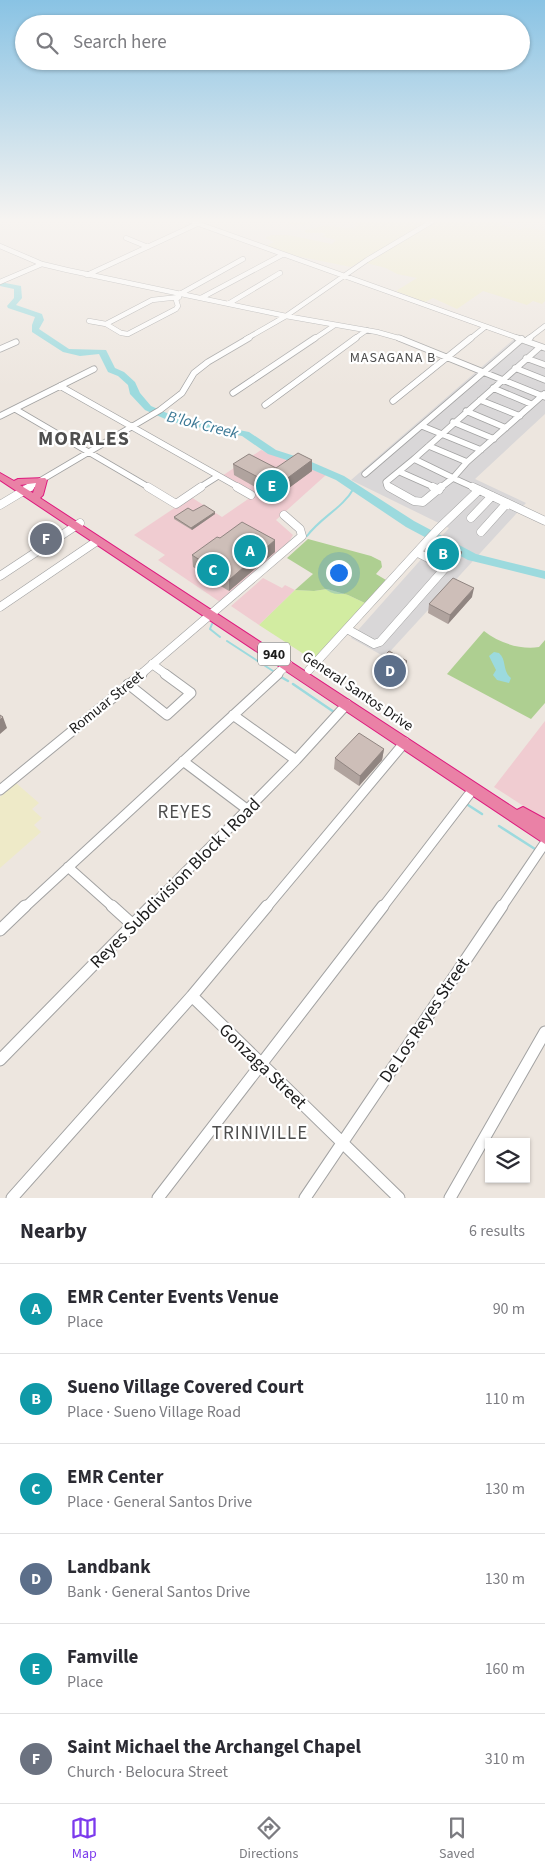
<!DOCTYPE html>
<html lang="en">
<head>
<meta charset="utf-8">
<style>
	body { margin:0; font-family:"Source Sans 3",sans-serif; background:#f2f2f3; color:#2b2b33 }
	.controls { position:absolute; right:15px; bottom:15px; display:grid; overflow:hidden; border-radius:0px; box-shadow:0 1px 4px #0004 }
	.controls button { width:45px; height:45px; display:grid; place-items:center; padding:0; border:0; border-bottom:1px solid #e1e1e2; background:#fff; color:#2b2b33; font:25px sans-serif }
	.you { position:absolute; left:338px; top:572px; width:18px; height:18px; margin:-12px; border:4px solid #fff; border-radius:50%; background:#1a73e8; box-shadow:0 0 0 8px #1a73e833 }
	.badge { display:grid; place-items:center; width:32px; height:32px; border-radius:50%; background:#7c3aed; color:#fff; font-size:16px; font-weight:700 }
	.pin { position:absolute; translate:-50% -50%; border:2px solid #fff; box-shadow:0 1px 5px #0006 }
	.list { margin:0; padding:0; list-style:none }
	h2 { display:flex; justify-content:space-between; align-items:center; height:65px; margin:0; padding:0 20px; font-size:21px }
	h2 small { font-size:16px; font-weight:400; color:#7c7c81 }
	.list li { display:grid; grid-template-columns:32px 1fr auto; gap:15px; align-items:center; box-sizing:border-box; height:90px; padding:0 20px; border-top:1px solid #e1e1e2 }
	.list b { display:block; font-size:19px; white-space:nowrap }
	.list p { margin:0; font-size:16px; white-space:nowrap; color:#7c7c81 }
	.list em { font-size:16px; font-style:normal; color:#7c7c81 }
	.icon { flex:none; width:28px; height:28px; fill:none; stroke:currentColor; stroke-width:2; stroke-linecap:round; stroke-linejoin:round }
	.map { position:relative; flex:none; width:545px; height:1198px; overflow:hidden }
	.search { position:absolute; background:#fff; box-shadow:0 1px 4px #0004; left:15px; right:15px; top:15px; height:55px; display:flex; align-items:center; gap:12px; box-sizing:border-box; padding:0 18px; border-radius:28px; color:#7c7c81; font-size:19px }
	.sheet { height:605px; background:#fff }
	nav { display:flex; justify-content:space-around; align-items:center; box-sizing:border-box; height:70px; border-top:1px solid #e1e1e2; background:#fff; font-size:14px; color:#7c7c81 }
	nav a { display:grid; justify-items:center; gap:2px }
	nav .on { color:#7c3aed }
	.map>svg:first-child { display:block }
	.residential { fill:#d9d7d8 }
	.commercial { fill:#f0ccd1 }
	.farmland { fill:#eeeac8 }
	.grass { fill:#d2eca1 }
	.forest { fill:#aecf91 }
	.water { fill:#9cdade }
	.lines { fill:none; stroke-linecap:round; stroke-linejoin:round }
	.stream-far1 { stroke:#9cdade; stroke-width:2 }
	.stream { stroke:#9cdade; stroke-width:2.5 }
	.river { fill:#9cdade; fill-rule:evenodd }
	.minor-far4-casing { stroke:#a2a2a2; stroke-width:5.5 }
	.minor-far3-casing { stroke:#a2a2a2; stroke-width:7 }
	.minor-far2-casing { stroke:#a2a2a2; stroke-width:9 }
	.minor-far1-casing { stroke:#a2a2a2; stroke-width:11 }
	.minor-casing { stroke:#a2a2a2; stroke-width:13 }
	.highway-casing { stroke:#de1a7e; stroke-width:2 }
	.minor-far4 { stroke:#fff; stroke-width:4.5 }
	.minor-far3 { stroke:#fff; stroke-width:5.5 }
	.minor-far2 { stroke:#fff; stroke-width:8 }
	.minor-far1 { stroke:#fff; stroke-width:9 }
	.minor { stroke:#fff; stroke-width:11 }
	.highway { fill:#ea81a6; fill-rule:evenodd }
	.wall { fill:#b0a39e }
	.shaded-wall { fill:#908581 }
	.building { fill:#cdbeb8; stroke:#908581 }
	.labels { text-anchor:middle; stroke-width:4.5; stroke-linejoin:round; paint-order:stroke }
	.far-neighbourhood-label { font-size:14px; letter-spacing:1px; fill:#4e4e4e; stroke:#fff }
	.shield { fill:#fff; stroke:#5f5f5f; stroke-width:1 }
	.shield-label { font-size:14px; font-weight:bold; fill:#1b1b1b }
	.street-label { font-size:15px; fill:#1b1b1b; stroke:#fff }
	.water-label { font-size:16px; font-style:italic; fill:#3c7996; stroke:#fff }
	.near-street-label { font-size:18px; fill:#1b1b1b; stroke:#fff }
	.near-neighbourhood-label { font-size:19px; letter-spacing:1px; fill:#4e4e4e; stroke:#fff }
	.district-label { font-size:20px; font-weight:bold; letter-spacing:1px; fill:#4e4e4e; stroke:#fff }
</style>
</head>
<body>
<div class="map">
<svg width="545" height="1198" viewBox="0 0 545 1198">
	<rect width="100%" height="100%" fill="#ede6df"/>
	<path class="residential" d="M514,339L545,350V414L475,479L526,503L385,657L351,638L449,528L351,480Z"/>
	<path class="commercial" d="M261,450L287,460L300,462L327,474L276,520L293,535L284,550L220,602L158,560L165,555L134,535L191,497L222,517L254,495L222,476Z
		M263,578L282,588L285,585L295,590L259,625L231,606Z
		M545,721V820L494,787Z"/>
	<path class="farmland" d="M286,219H432L351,267L296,256L267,246L274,242L265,238L271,235H288L332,244L336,240L321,236L325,235L324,233H308L305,232V230L323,226L353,228L358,225L350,222L329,221L295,225L290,224Z
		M440,219H451L467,224L475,219H500L503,220L502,222L503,225L520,230L525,227L545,231V301L542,304L533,301L527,305L483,291L457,309L433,298L425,302L396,291L417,278L397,274L386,268L366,263Z
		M16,783L39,803L32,809L42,818L34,825L41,832L0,868V797Z"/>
	<path class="grass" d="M327,589L348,595L365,603L313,660L259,625L295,590L314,591Z"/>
	<path class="forest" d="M308,539L371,556L381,561L382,567L376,574L386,580L365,603L348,595L327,589L314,591L295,590L313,574L287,558Z
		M484,631C499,643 521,650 539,647L545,640V703L531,719L447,674Z"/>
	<path class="water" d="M494,652L499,653C507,660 502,671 511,678L509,683L497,680L493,675L496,670L489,656Z"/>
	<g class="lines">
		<path class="stream-far1" d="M307,536C321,517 343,508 354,488
			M212,624L210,629L220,637
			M227,641L273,671"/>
		<path class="stream" d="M281,677L288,681
			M293,684L334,712
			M468,805L482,814
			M499,826L535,849"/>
		<path class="river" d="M0,282L21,286L22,298L16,305L42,314L44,320L39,329L69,349L106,350L115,368L124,372L135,382L140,393L151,406L178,418L249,432L276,450L307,460L344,476L414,521L476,554L545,571V579L468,560L406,527L336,480L299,464L268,454L242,436L172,422L145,410L130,394L128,385L118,376L108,372L99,354L80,356L63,352L32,332V325L35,317L8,308L7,306L14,298V289L0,286Z"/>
		<defs>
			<path id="minor-far4" d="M185,219L521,339
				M126,238L148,247
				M0,246L42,264L67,270L286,316L377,332L402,339
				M87,275L197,224
				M0,282L42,264
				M180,294L243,259
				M201,298L282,255
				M228,304L280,273
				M89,321L106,324L121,333L128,334L176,309L178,306L176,300L178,298
				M106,324L152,300L179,297
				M246,339L286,316L367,260L436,219
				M314,339L335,325
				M354,339L367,330
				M470,339L485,327
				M528,339L545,326"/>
			<path id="minor-far3" d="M399,338L545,397
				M517,338L545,348
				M526,341L530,338
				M0,349L16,342
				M526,358L545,365
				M515,368L545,380
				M60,386L240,488
				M493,388L531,404
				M233,393L315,338
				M480,400L520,416
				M393,401L471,338
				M265,405L356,338
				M15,409L150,488
				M466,411L506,428
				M0,416L94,369
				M453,422L494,439
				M422,426L481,450
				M429,446L467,462
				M414,459L453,478L440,488
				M414,459L540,347
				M400,472L436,488
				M365,474L522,339
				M28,488L160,410L182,393L194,373L208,362L249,338
				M199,488L218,476
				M391,488L387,486L386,482L414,459
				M475,488L453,478L467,462L544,394"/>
			<path id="minor-far2" d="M148,487L176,504L201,487
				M237,487L251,495
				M389,487L414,501L423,502L441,487
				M433,487L439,490
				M473,487L545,521
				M0,505L30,487
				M471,518L492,496
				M481,532L507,503
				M0,576L80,523
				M0,607L97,541
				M347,629L374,644L380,642L446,567L418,553
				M152,664L167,675
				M309,670L438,529L479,490
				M140,675L302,536L300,529L284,515
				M276,675L288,664"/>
			<path id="minor-far1" d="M128,684L167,715L191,693L165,674
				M233,715L296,760
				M183,761L248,810
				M0,790L142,674
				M68,867L114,908
				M24,908L278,674
				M150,908L296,760L347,704
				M266,908L405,742
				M382,908L474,788
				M501,908L545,843"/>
			<path id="minor" d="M112,906L133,925
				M0,930L25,906
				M192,996L399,1198
				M0,1060L151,906
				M12,1198L192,996L267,906
				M158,1198L383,906
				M305,1198L502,906
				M450,1198L545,1032"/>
			<path id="highway" d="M0,473L14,481L18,479L45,478L47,480L43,495L40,498L517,810L523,807L545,819V844L0,480ZM36,483L33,493L20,485Z"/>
		</defs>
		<use href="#minor-far4" class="minor-far4-casing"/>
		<use href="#minor-far3" class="minor-far3-casing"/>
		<use href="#minor-far2" class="minor-far2-casing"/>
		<use href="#minor-far1" class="minor-far1-casing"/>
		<use href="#minor" class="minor-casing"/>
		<use href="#highway" class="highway-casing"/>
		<use href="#minor-far4" class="minor-far4"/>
		<use href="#minor-far3" class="minor-far3"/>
		<use href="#minor-far2" class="minor-far2"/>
		<use href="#minor-far1" class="minor-far1"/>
		<use href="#minor" class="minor"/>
		<use href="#highway" class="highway"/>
	</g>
	<path class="wall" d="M312,460V471L278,496L273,497L234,475L233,464L276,468Z
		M193,511L215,514L192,530L174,519V517Z
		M50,529L51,535L40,543L38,541L36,535Z
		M220,538L275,540V552L229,591L219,585V576L212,572L207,575L193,567L192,555Z
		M427,548L462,552L461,555L451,566L449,562L427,551Z
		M472,597L448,624L428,613L429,604Z
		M376,664L405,670L393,683L387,680L386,682L375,673Z
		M384,749L382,760L359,786L334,769L335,758Z"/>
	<path class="shaded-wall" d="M312,460V471L278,496L273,497V485Z
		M215,512V514L192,530L191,528Z
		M50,529L51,535L40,543L39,537Z
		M275,540V552L229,591V580Z
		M462,552L461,555L451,566L452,563Z
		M211,560L212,572L207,575L206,564Z
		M474,588L472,597L448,624L450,615Z
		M407,661L405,670L393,683L394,675Z
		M389,672L387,680L386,682L387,673Z
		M3,717L7,728L0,734V720Z
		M384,749L382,760L359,786L360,776Z"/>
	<path class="building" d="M298,453L312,460L278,485H273L233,464L249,454L276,468Z
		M204,505L215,512L191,528L174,517L188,508L193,511Z
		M242,522L275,540L229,580L219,574L225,569L211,560L206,564L192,555L217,537L220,538Z
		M48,528L50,529L39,537L36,535Z
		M435,540L462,552L452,563L449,559L427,548Z
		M453,578L474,588L450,615L429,604Z
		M389,651L407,661L394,675L389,672L387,673L376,664Z
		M0,715L3,717L0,720Z
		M359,733L384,749L360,776L335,758Z"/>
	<linearGradient id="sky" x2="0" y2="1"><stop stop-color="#89c3e4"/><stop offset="0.57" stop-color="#f7f4f1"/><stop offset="1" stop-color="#f7f4f1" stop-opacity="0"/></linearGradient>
	<rect width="545" height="387" fill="url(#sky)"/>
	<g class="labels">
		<g class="far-neighbourhood-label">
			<text x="393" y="362">MASAGANA B</text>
		</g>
		<rect class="shield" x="258" y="642.5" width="32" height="23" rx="4"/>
		<g class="shield-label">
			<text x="274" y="659">940</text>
		</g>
		<g class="street-label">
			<text transform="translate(358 691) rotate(34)" y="5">General Santos Drive</text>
			<text transform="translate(106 702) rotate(-39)" y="5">Romuar Street</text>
		</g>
		<g class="water-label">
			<text transform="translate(203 424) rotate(14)" y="6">B'lok Creek</text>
		</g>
		<g class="near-street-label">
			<text transform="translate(175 883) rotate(-45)" y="6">Reyes Subdivision Block I Road</text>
			<text transform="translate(424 1020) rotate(-56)" y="6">De Los Reyes Street</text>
			<text transform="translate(263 1066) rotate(44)" y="6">Gonzaga Street</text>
		</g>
		<g class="near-neighbourhood-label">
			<text x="185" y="818">REYES</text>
			<text x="260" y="1139">TRINIVILLE</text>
		</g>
		<g class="district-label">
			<text x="84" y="445">MORALES</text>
		</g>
	</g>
</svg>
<div class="controls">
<button><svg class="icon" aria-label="layers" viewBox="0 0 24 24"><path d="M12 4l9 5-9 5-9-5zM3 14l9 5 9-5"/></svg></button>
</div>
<div class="you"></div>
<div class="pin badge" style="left:250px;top:551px;background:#0f9aa8">A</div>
<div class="pin badge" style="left:443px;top:554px;background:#0f9aa8">B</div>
<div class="pin badge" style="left:213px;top:570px;background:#0f9aa8">C</div>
<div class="pin badge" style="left:390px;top:671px;background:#5c6f8a">D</div>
<div class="pin badge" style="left:272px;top:486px;background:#0f9aa8">E</div>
<div class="pin badge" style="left:46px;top:539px;background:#6b7280">F</div>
<div class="search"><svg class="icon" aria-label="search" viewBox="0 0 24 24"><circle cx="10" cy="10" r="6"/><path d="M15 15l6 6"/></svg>Search here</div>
</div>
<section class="sheet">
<h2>Nearby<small>6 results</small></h2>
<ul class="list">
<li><span class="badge" style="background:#0f9aa8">A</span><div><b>EMR Center Events Venue</b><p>Place</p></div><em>90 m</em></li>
<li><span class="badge" style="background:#0f9aa8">B</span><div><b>Sueno Village Covered Court</b><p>Place · Sueno Village Road</p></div><em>110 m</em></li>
<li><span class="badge" style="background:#0f9aa8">C</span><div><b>EMR Center</b><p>Place · General Santos Drive</p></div><em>130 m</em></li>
<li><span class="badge" style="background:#5c6f8a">D</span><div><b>Landbank</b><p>Bank · General Santos Drive</p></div><em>130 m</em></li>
<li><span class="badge" style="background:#0f9aa8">E</span><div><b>Famville</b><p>Place</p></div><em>160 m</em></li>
<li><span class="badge" style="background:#6b7280">F</span><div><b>Saint Michael the Archangel Chapel</b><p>Church · Belocura Street</p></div><em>310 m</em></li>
</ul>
</section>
<nav>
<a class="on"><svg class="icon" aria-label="map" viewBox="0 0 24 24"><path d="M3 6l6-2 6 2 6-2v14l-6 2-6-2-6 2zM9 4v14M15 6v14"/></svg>Map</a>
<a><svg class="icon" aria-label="directions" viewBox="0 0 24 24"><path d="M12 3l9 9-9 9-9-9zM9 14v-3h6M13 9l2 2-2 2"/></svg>Directions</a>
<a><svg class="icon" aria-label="saved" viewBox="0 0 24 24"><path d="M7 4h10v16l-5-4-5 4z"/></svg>Saved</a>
</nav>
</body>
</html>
